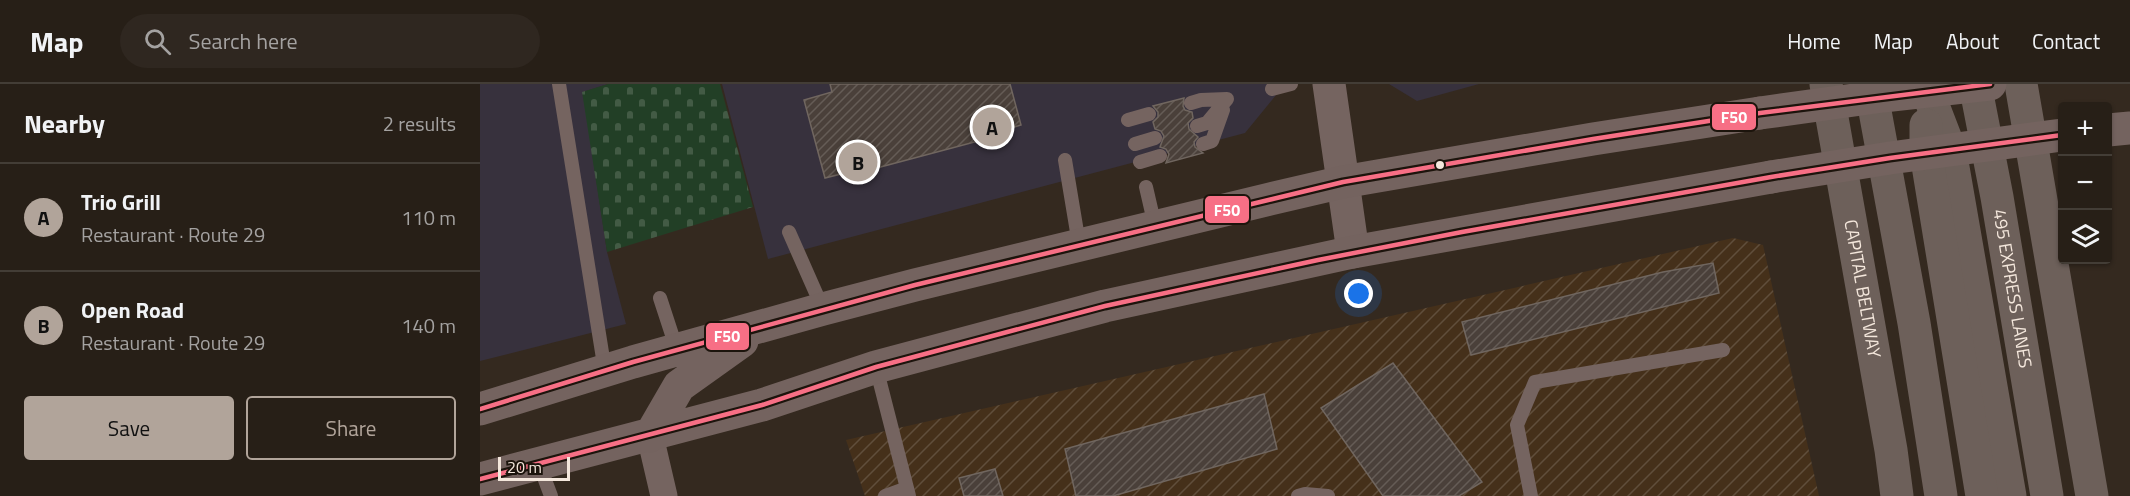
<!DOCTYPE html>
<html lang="en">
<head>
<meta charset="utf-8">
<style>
	body { margin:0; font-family:"Titillium Web",sans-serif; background:#2f2720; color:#f1f3f6 }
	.controls { position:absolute; right:18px; top:18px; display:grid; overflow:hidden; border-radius:6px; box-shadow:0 2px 4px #0004 }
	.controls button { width:54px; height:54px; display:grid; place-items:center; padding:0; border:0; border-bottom:2px solid #433d36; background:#271f17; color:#f1f3f6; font:30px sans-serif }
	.scale { position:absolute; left:18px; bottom:15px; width:72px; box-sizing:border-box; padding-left:6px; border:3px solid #f4e7dc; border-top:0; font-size:16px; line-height:21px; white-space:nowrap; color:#f4e7dc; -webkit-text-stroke:4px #1c140c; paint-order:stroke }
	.you { position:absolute; left:879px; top:210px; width:21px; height:21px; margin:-15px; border:4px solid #fff; border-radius:50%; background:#1a73e8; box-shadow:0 0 0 9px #1a73e833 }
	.badge { display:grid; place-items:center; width:39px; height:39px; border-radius:50%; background:#b1a49a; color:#111; font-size:20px; font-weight:700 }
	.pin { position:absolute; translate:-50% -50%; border:3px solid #fff; box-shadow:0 2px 6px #0006 }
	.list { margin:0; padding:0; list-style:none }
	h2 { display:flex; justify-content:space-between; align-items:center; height:78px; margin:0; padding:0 24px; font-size:26px }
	h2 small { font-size:20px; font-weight:400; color:#a4a2a1 }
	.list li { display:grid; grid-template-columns:39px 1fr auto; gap:18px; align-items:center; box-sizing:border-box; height:108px; padding:0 24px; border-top:2px solid #433d36 }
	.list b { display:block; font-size:22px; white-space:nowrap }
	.list p { margin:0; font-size:20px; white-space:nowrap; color:#a4a2a1 }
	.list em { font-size:20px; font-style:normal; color:#a4a2a1 }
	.actions { display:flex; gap:12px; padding:18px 24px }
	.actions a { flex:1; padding:14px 0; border:2px solid #b1a49a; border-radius:6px; text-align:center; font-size:21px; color:#b1a49a }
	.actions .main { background:#b1a49a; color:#111 }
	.icon { flex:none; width:33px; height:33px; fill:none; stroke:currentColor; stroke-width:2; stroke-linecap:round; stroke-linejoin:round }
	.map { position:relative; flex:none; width:1650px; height:412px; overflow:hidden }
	header { display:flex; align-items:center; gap:36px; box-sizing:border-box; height:84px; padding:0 30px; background:#271f17; border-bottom:2px solid #433d36 }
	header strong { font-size:28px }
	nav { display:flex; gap:33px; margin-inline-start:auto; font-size:21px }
	.search { width:420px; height:54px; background:#2f2720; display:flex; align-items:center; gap:15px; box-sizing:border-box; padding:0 21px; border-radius:33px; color:#a4a2a1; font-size:22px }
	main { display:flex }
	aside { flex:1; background:#271f17 }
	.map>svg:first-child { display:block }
	.commercial { fill:#37313d }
	.industrial { fill:url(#industrial-furrows) }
	.cemetery { fill:url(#cemetery-stones) }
	.building { fill:url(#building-hatch); stroke:#70665f; stroke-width:1.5 }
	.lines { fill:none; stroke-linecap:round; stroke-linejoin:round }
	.service { stroke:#756460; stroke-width:14 }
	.minor { stroke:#756460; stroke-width:27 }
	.tertiary { stroke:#756460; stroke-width:33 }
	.primary { stroke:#74635f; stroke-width:33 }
	.motorway { stroke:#6d605a; stroke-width:33 }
	.primary-bridge { stroke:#74635f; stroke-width:33 }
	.bus-1-casing { stroke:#1c140c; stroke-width:9 }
	.bus-1 { stroke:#f76f85; stroke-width:4.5 }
	.bus-dot { fill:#f4e7dc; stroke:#1c140c; stroke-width:2 }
	.labels { text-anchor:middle; stroke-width:4.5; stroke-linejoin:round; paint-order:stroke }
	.street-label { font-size:18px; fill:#f4e7dc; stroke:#1c140c }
	.line-badge { stroke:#1c140c; stroke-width:2 }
	.badge-label { font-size:16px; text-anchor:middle; font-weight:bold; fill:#fff }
</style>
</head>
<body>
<header>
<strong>Map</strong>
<div class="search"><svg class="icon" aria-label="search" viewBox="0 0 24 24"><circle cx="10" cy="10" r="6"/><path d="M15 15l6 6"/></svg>Search here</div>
<nav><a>Home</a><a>Map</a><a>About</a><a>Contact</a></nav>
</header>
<main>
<aside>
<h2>Nearby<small>2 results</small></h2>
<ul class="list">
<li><span class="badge">A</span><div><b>Trio Grill</b><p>Restaurant · Route 29</p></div><em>110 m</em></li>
<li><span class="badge">B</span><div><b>Open Road</b><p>Restaurant · Route 29</p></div><em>140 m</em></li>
</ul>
<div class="actions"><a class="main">Save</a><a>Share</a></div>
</aside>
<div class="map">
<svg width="1650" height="412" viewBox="0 0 1650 412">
	<defs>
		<pattern id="industrial-furrows" width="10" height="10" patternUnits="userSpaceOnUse" patternTransform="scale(1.5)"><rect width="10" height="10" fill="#45301a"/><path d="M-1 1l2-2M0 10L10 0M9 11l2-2" fill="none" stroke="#604e3b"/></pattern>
		<pattern id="cemetery-stones" width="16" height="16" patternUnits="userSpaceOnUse" patternTransform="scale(1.5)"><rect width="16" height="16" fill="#223f26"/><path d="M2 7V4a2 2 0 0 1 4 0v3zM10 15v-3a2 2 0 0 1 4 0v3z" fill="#435b45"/></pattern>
		<pattern id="building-hatch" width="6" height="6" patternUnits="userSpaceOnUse" patternTransform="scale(1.5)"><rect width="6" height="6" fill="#4a403a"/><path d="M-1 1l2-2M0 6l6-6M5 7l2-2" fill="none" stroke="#655c56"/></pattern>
	</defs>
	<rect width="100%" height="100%" fill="#34291f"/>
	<path class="commercial" d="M0,0H128L103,8L127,168L146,240L0,277Z
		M242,0H805L765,49L288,175Z
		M909,0H999L937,17Z"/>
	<path class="industrial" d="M1253,154L1283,161L1339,412H385L366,356Z"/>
	<path class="cemetery" d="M128,0H240L273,123L127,168L102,8Z"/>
	<path class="building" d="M350,0H530L541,41L520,47L521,51L374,90L373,87L345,94L324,16L352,8Z
		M704,14L703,22L705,26L712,28L713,34L708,39L709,45L718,53L714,58L715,63L723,69L686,79L689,70L686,65L680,63L684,52L681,47L675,45L673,38L678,33V28L673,22Z
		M1233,179L1239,209L991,271L982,238L1183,188Z
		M913,279L1002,398L979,412H903L841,324Z
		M784,310L797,365L633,412H596L585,365Z
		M515,385L523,412H484L479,394Z"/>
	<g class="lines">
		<path class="service" d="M79,0L125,287
			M792,5L811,0
			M711,19L721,16L747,15L727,39L717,42
			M648,36L669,30
			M655,60L675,54
			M723,60L732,57L743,26
			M585,76L599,160
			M660,78L680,72
			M666,103L675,142
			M309,148L343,225
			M180,214L197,266
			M396,283L429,412
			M59,380L71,412
			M405,412L427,404
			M818,412L825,410L848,412
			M1051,412L1037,341L1055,298L1243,266"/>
		<path class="minor" d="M170,352L184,412"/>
		<path class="tertiary" d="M849,0L873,168"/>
		<path class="primary" d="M1628,46L1650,44
			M0,325L153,278L343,225L435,201L790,115L863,98L1113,55L1280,29
			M170,352L199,302L262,257
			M0,395L282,321L396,283L625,222L873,168L1291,93"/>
		<g class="motorway">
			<path id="s1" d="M1346,0L1411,366L1417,412"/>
			<path d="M1390,0L1434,239L1461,412"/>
			<path id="s2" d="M1495,0L1517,113L1567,412"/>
			<path d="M1541,0L1612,412"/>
			<path d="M1447,6L1470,66L1530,412"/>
			<path d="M1446,41V69L1502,412"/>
		</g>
		<path class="primary-bridge" d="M1280,29L1403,12L1510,0
			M1291,93L1410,74L1582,51"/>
		<defs>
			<path id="bus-1" d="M0,325L153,278L435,201L863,98L1113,55L1280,29L1510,0
				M0,395L282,321L396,283L625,222L838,176L982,148L1291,93L1410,74L1582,51"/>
		</defs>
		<use href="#bus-1" class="bus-1-casing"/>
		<use href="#bus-1" class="bus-1"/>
	</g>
	<circle class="bus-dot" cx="960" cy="81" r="5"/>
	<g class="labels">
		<g class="street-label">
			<text dy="6" stroke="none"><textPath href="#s1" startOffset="208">CAPITAL BELTWAY</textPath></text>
			<text dy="6" stroke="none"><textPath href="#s2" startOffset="208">495 EXPRESS LANES</textPath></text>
		</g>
	</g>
	<g class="line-badge">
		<rect x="1231" y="19" width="46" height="28" rx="6" fill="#f76f85"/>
		<rect x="724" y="111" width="46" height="29" rx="6" fill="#f76f85"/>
		<rect x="225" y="238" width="45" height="29" rx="6" fill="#f76f85"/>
	</g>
	<g class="badge-label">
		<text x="1254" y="39">F50</text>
		<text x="747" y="132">F50</text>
		<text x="247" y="258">F50</text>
	</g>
</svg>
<div class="controls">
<button>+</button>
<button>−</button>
<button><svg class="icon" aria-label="layers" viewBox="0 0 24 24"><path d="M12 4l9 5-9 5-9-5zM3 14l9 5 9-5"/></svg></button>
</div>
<div class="scale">20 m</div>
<div class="you"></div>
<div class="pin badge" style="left:512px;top:43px">A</div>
<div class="pin badge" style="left:378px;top:78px">B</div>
</div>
</main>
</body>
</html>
